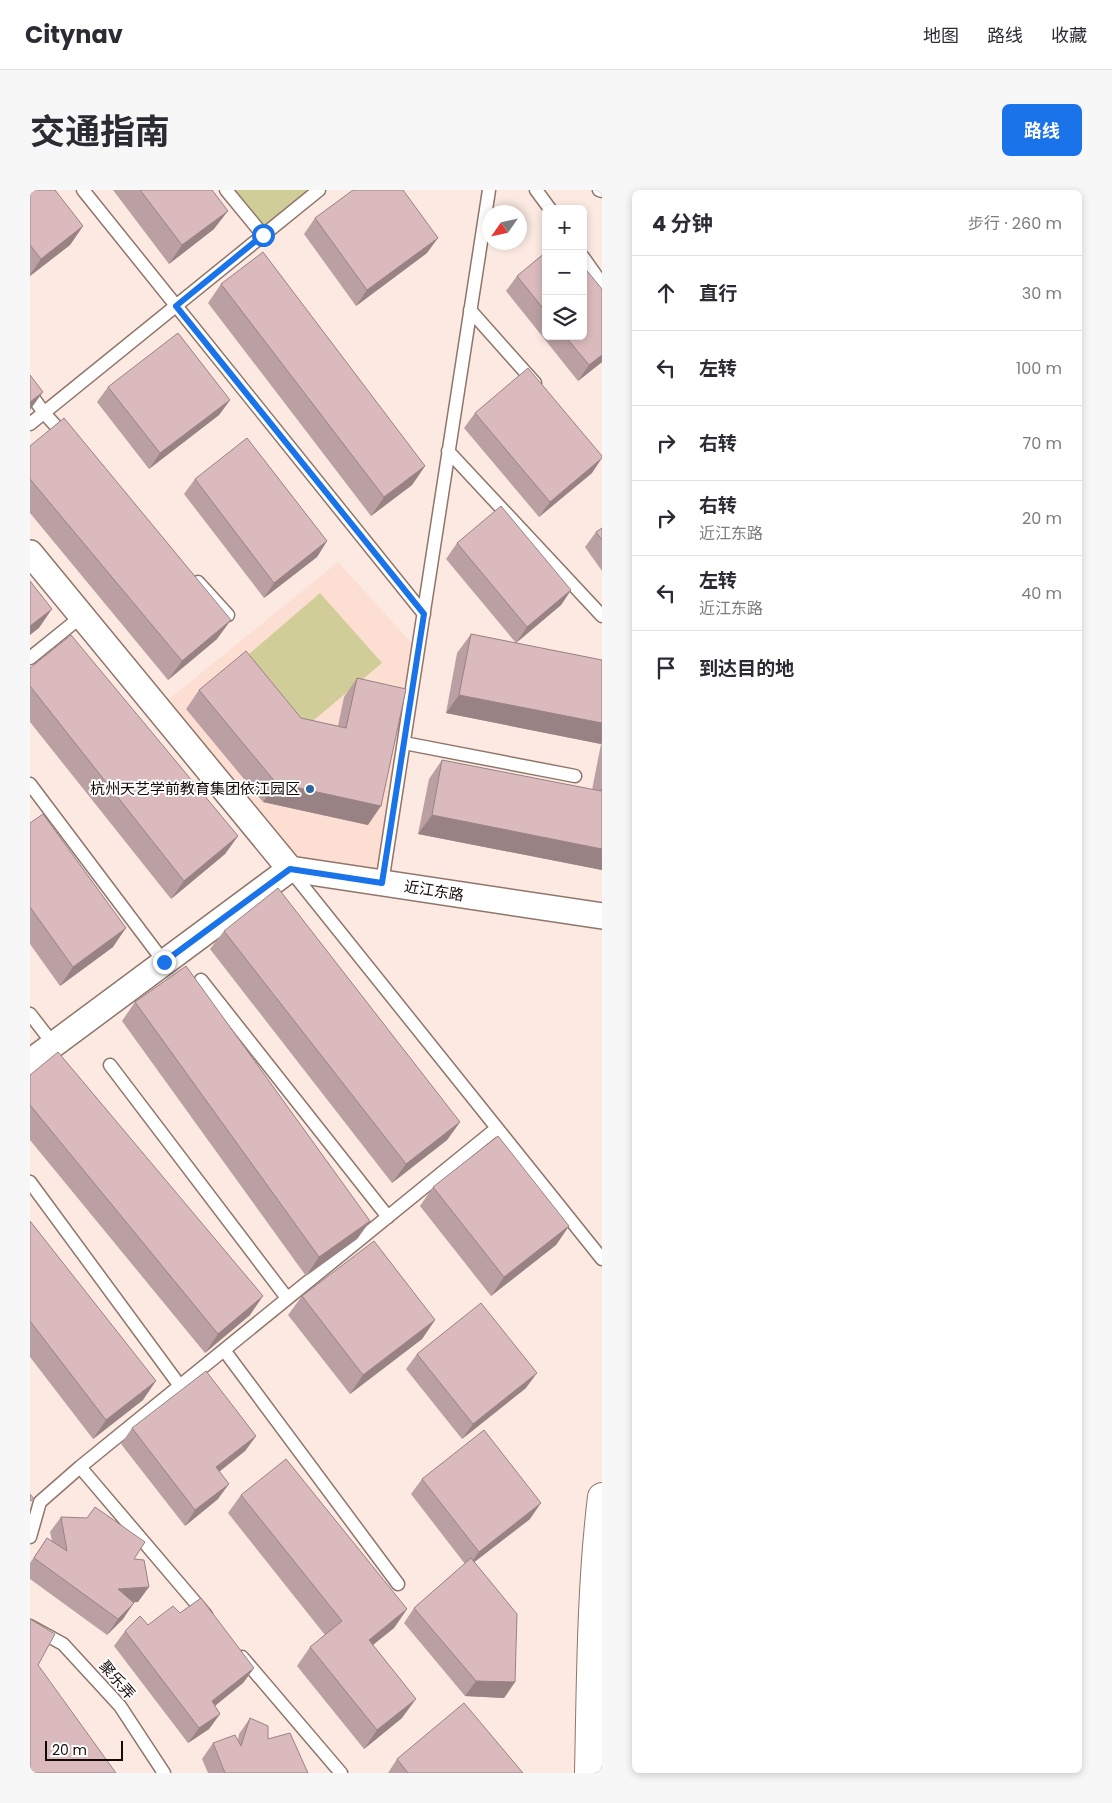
<!DOCTYPE html>
<html lang="zh">
<head>
<meta charset="utf-8">
<style>
	body { margin:0; font-family:Poppins,"Noto Sans SC",sans-serif; background:#f7f7f7; color:#2b2b33 }
	.controls { position:absolute; right:15px; top:15px; display:grid; overflow:hidden; border-radius:8px; box-shadow:0 2px 8px #0003 }
	.controls button { width:45px; height:45px; display:grid; place-items:center; padding:0; border:0; border-bottom:1px solid #e1e1e2; background:#fff; color:#2b2b33; font:25px sans-serif }
	.compass { position:absolute; left:452px; top:15px; width:45px; height:45px; border-radius:50%; background:#fff; box-shadow:0 2px 8px #0003; rotate:236deg }
	.scale { position:absolute; left:15px; bottom:12px; width:78px; box-sizing:border-box; padding-left:5px; border:2px solid #130906; border-top:0; font-size:14px; line-height:18px; white-space:nowrap; color:#130906; -webkit-text-stroke:4px #fff; paint-order:stroke }
	.stop { position:absolute; width:15px; height:15px; margin:-11px; border:4px solid #1a73e8; border-radius:50%; background:#fff }
	.stop.end { background:#1a73e8; border-color:#fff; box-shadow:0 1px 5px #0008 }
	.list { margin:0; padding:0; list-style:none }
	h2 { display:flex; justify-content:space-between; align-items:center; height:65px; margin:0; padding:0 20px; font-size:21px }
	h2 small { font-size:16px; font-weight:400; color:#7c7c81 }
	.list li { display:grid; grid-template-columns:32px 1fr auto; gap:15px; align-items:center; box-sizing:border-box; height:75px; padding:0 20px; border-top:1px solid #e1e1e2 }
	.list b { display:block; font-size:19px; white-space:nowrap }
	.list p { margin:0; font-size:16px; white-space:nowrap; color:#7c7c81 }
	.list em { font-size:16px; font-style:normal; color:#7c7c81 }
	.icon { flex:none; width:28px; height:28px; fill:none; stroke:currentColor; stroke-width:2; stroke-linecap:round; stroke-linejoin:round }
	.map { position:relative; flex:none; width:572px; height:1583px; overflow:hidden; border-radius:8px }
	header { display:flex; align-items:center; gap:30px; box-sizing:border-box; height:70px; padding:0 25px; background:#fff; border-bottom:1px solid #e1e1e2 }
	header strong { font-size:24px }
	nav { display:flex; gap:28px; margin-inline-start:auto; font-size:18px }
	.intro { display:flex; align-items:center; justify-content:space-between; box-sizing:border-box; height:120px; padding:0 30px }
	h1 { margin:0; font-size:35px }
	.button { padding:12px 22px; border-radius:8px; background:#1a73e8; color:#fff; font-size:18px; font-weight:700 }
	main { display:flex; gap:30px; padding:0 30px }
	aside { flex:1; background:#fff; border-radius:8px; box-shadow:0 2px 8px #0003 }
	.map>svg:first-child { display:block }
	.built { fill:#fdded2 }
	.green { fill:#d1cd99 }
	.lines { fill:none; stroke-linecap:round; stroke-linejoin:round }
	.lane-casing { stroke:#8f756a; stroke-width:15 }
	.street-casing { stroke:#8f756a; stroke-width:28 }
	.secondary-casing { stroke:#8f756a; stroke-width:30 }
	.lane { stroke:#fff; stroke-width:12 }
	.street { stroke:#fff; stroke-width:25 }
	.secondary { stroke:#fff; stroke-width:28 }
	.wall { fill:#bba0a3 }
	.shaded-wall { fill:#998284 }
	.building { fill:#dababd; stroke:#998284 }
	.route { stroke:#1a73e8; stroke-width:6 }
	.poi-dot { fill:#2b679e; stroke:#fff; stroke-width:2 }
	.labels { text-anchor:middle; stroke-width:4; stroke-linejoin:round; paint-order:stroke }
	.poi-label { font-size:15px; fill:#130906; stroke:#fff; text-anchor:end }
	.street-label { font-size:15px; fill:#130906; stroke:#fff }
</style>
</head>
<body>
<header>
<strong>Citynav</strong>
<nav><a>地图</a><a>路线</a><a>收藏</a></nav>
</header>
<div class="intro"><h1>交通指南</h1><a class="button">路线</a></div>
<main>
<div class="map">
<svg width="572" height="1583" viewBox="0 0 572 1583">
	<rect width="100%" height="100%" fill="#fbe9e2"/>
	<path class="built" d="M308,372L388,460L352,693L260,679L128,518Z"/>
	<path class="green" d="M197,0H289L233,45Z
		M290,403L352,473L272,540L211,471Z"/>
	<g class="lines">
		<defs>
			<path id="lane" d="M53,0L394,424
				M196,0L233,45
				M506,0L520,19
				M569,0L572,1
				M553,67L572,94
				M440,120L505,193
				M0,203L14,223L36,247
				M0,234L289,0
				M418,261L572,426
				M168,392L198,425
				M0,468L52,426
				M374,553L545,586
				M0,594L134,772
				M261,681L572,1069
				M352,693L459,0
				M171,790L358,1027
				M0,824L24,855
				M80,875L257,1108
				M0,992L150,1196
				M194,1160L368,1394
				M50,1277L467,938
				M0,1347L10,1312L50,1277L176,1425
				M0,1436L33,1454L90,1516L134,1583
				M212,1467L311,1583"/>
			<path id="street" d="M0,363L260,679
				M0,872L260,679L572,726"/>
			<path id="secondary" d="M559,1583C561,1491 561,1398 572,1307"/>
		</defs>
		<use href="#lane" class="lane-casing"/>
		<use href="#street" class="street-casing"/>
		<use href="#secondary" class="secondary-casing"/>
		<use href="#lane" class="lane"/>
		<use href="#street" class="street"/>
		<use href="#secondary" class="secondary"/>
	</g>
	<path class="wall" d="M0,0L53,36L40,55L0,86Z
		M83,0H182L184,39L139,74Z
		M285,28L397,63L326,116L274,44Z
		M516,62V146H553L572,99V172L548,191L476,101L487,86Z
		M191,94L395,276L382,295L341,326L178,113Z
		M78,197L200,210L189,225L119,279L67,212Z
		M445,223L562,283L509,327L434,238Z
		M0,256L187,449L138,490L0,323Z
		M165,289L297,351L287,367L234,408L154,304Z
		M572,338V381L555,357L566,342Z
		M427,353L541,400L531,415L486,453L416,369Z
		M441,444L572,470V680L388,644L399,589L412,570L562,600L571,554L416,523L427,463Z
		M0,478L208,646L195,664L141,709L0,532Z
		M327,488L338,635L233,612L156,519L169,500L271,528L308,536L314,507Z
		M0,633L83,757L30,796L0,754Z
		M194,741L430,932L417,950L362,993L180,759Z
		M105,812L340,1031L327,1049L276,1086L92,831Z
		M0,885L220,1125L175,1163L0,950Z
		M403,997L539,1036L526,1055L461,1106L390,1016Z
		M0,1031L113,1210L63,1249L0,1167Z
		M272,1106L405,1130L392,1149L320,1204L258,1125Z
		M387,1164L496,1198L432,1249L376,1179Z
		M102,1238L226,1246L215,1261L189,1282L188,1309L155,1336L91,1254Z
		M392,1289L500,1329L444,1372L485,1492L474,1508L435,1506L374,1433L384,1418L435,1374L381,1304Z
		M211,1305L377,1419L364,1438L343,1455L372,1528L334,1559L267,1476L280,1457L295,1445L198,1323Z
		M31,1327L104,1369L108,1412H103L93,1429L77,1445L0,1389V1373L17,1348L22,1351L20,1342Z
		M150,1423L224,1478L213,1493L185,1516L190,1524L179,1539L158,1553L84,1456L95,1441L118,1435Z
		M220,1528L238,1549L278,1583H178L172,1569L183,1553L208,1550L209,1544Z
		M367,1569L493,1583H358Z"/>
	<path class="shaded-wall" d="M198,21L184,39L139,74L152,55Z
		M53,36L40,55L0,86V85L11,69Z
		M408,48L397,63L326,116L337,100Z
		M572,165V172L548,191L559,175Z
		M13,202L0,220V212Z
		M200,210L189,225L119,279L130,263Z
		M572,268L562,283L509,327L520,312Z
		M395,276L382,295L341,326L354,307Z
		M297,351L287,367L234,408L244,393Z
		M541,400L531,415L486,453L497,437Z
		M22,419L9,438L0,445V436Z
		M201,430L187,449L138,490L152,471Z
		M429,505L572,533V553L571,554L416,523Z
		M246,593L351,616L338,635L233,612Z
		M402,625L572,659V680L388,644Z
		M208,646L195,664L141,709L154,691Z
		M96,738L83,757L30,796L43,777Z
		M430,932L417,950L362,993L376,974Z
		M340,1031L327,1049L276,1086L289,1067Z
		M539,1036L526,1055L461,1106L474,1087Z
		M233,1106L220,1125L175,1163L188,1144Z
		M405,1130L392,1149L320,1204L333,1185Z
		M507,1183L496,1198L432,1249L443,1234Z
		M126,1191L113,1210L63,1249L76,1230Z
		M226,1246L215,1261L175,1293L186,1277Z
		M199,1294L188,1309L155,1336L165,1320Z
		M511,1313L500,1329L438,1377L449,1362Z
		M119,1397L108,1412L77,1415L88,1399Z
		M104,1413L93,1429L77,1445L88,1429Z
		M377,1419L364,1438L325,1469L339,1450Z
		M224,1478L213,1493L171,1527L182,1511Z
		M446,1491L485,1492L474,1508L435,1506Z
		M386,1509L372,1528L334,1559L347,1540Z
		M190,1524L179,1539L158,1553L169,1538Z"/>
	<path class="building" d="M0,0H25L53,36L11,69L0,55Z
		M110,0H182L198,21L152,55Z
		M323,0H373L408,48L337,100L285,28Z
		M233,62L395,276L354,307L191,94Z
		M516,62V122L487,86Z
		M553,76L572,99V165L559,175L535,146H553Z
		M148,143L200,210L130,263L78,197Z
		M498,178L572,266V268L520,312L445,223Z
		M0,185L13,202L0,212Z
		M34,228L201,430L152,471L0,289V256Z
		M217,248L297,351L244,393L165,289Z
		M471,316L541,400L497,437L427,353Z
		M572,338V350L566,342Z
		M0,391L22,419L0,436Z
		M441,444L572,470V533L429,505Z
		M41,445L208,646L154,691L0,496V478Z
		M216,461L271,528L316,538L327,488L376,499L351,616L246,593L169,500Z
		M412,570L571,601L572,598V659L402,625Z
		M13,624L96,738L43,777L0,717V633Z
		M248,698L430,932L376,974L194,741Z
		M156,776L340,1031L289,1067L105,812Z
		M28,862L233,1106L188,1144L0,915V885Z
		M468,946L539,1036L474,1087L403,997Z
		M0,1031L126,1191L76,1230L0,1131Z
		M344,1051L405,1130L333,1185L272,1106Z
		M451,1113L507,1183L443,1234L387,1164Z
		M176,1181L226,1246L186,1277L199,1294L165,1320L102,1238Z
		M454,1240L511,1313L449,1362L392,1289Z
		M256,1269L377,1419L339,1450L386,1509L347,1540L280,1457L312,1431L211,1305Z
		M0,1304L4,1309L0,1311Z
		M65,1317L115,1352L104,1369L114,1370L119,1397L88,1399L104,1413L88,1429L4,1368L17,1348L37,1361L31,1327L57,1328Z
		M441,1368L487,1424L485,1492L446,1491L384,1418Z
		M171,1408L224,1478L182,1511L190,1524L169,1538L95,1441L110,1426L118,1435L143,1416L150,1423Z
		M0,1429L25,1444L8,1475L86,1583H0Z
		M434,1513L493,1583H378L367,1569Z
		M220,1528L238,1536V1549L260,1543L278,1583H195L183,1553L205,1545L211,1556Z"/>
	<g class="lines">
		<path class="route" d="M134,772L260,679L352,693L394,424L146,116L233,45"/>
	</g>
	<circle class="poi-dot" cx="280" cy="599" r="5"/>
	<g class="labels">
		<g class="poi-label">
			<text x="270" y="604">杭州天艺学前教育集团依江园区</text>
		</g>
		<g class="street-label">
			<text transform="translate(404 701) rotate(9)" y="5">近江东路</text>
			<text transform="translate(87 1490) rotate(49)" y="5">聚乐弄</text>
		</g>
	</g>
</svg>
<div class="controls">
<button>+</button>
<button>−</button>
<button><svg class="icon" aria-label="layers" viewBox="0 0 24 24"><path d="M12 4l9 5-9 5-9-5zM3 14l9 5 9-5"/></svg></button>
</div>
<svg class="compass" viewBox="-18 -18 36 36"><path d="M0-13l5 13h-10z" fill="#e53935"/><path d="M0 13l5-13h-10z" fill="#7c7c81"/></svg>
<div class="scale">20 m</div>
<div class="stop" style="left:233px;top:45px"></div>
<div class="stop end" style="left:134px;top:772px"></div>
</div>
<aside>
<h2>4 分钟<small>步行 · 260 m</small></h2>
<ul class="list">
<li><svg class="icon" aria-label="ahead" viewBox="0 0 24 24"><path d="M12 20V5M6 11l6-6 6 6"/></svg><div><b>直行</b></div><em>30 m</em></li>
<li><svg class="icon" aria-label="left" viewBox="0 0 24 24"><path d="M17 20v-9H6M10 6l-5 5 5 5"/></svg><div><b>左转</b></div><em>100 m</em></li>
<li><svg class="icon" aria-label="right" viewBox="0 0 24 24"><path d="M7 20v-9h11M14 6l5 5-5 5"/></svg><div><b>右转</b></div><em>70 m</em></li>
<li><svg class="icon" aria-label="right" viewBox="0 0 24 24"><path d="M7 20v-9h11M14 6l5 5-5 5"/></svg><div><b>右转</b><p>近江东路</p></div><em>20 m</em></li>
<li><svg class="icon" aria-label="left" viewBox="0 0 24 24"><path d="M17 20v-9H6M10 6l-5 5 5 5"/></svg><div><b>左转</b><p>近江东路</p></div><em>40 m</em></li>
<li><svg class="icon" aria-label="arrive" viewBox="0 0 24 24"><path d="M6 21V4h12l-3 4 3 4H6"/></svg><div><b>到达目的地</b></div></li>
</ul>
</aside>
</main>
</body>
</html>
